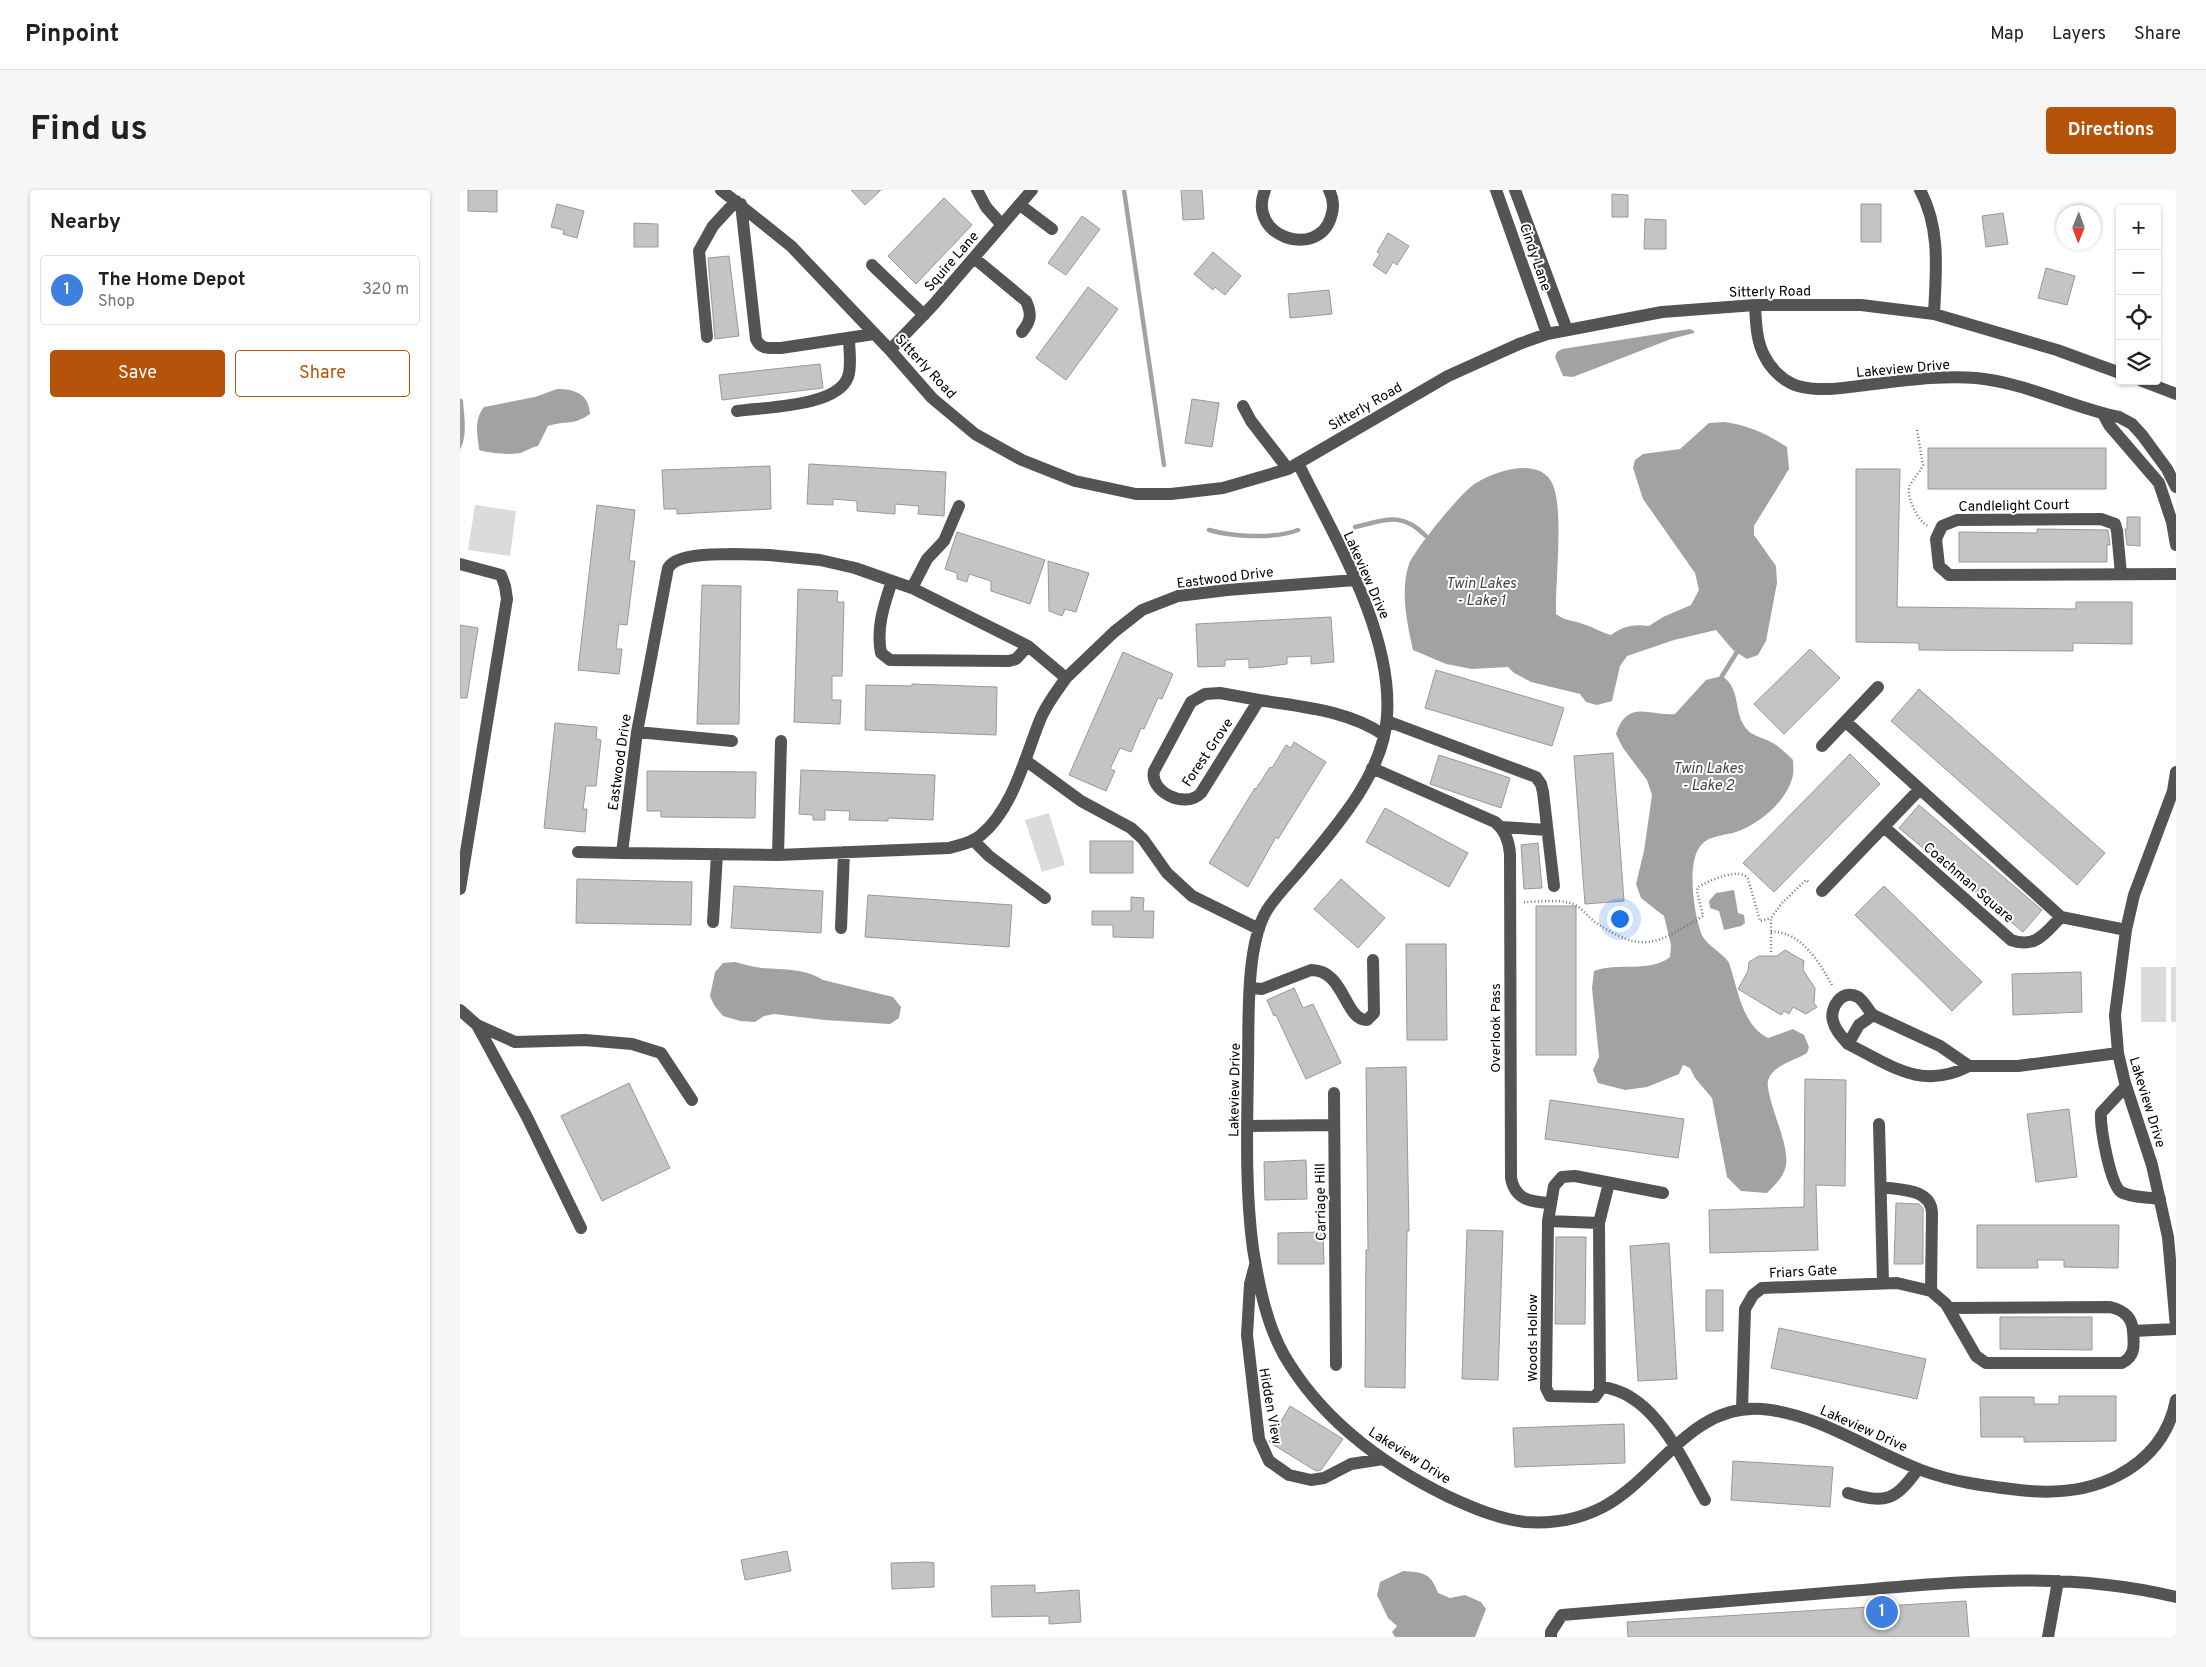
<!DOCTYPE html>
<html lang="en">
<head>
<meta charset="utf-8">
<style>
	body { margin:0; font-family:Overpass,sans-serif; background:#f6f6f6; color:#202124 }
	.controls { position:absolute; right:15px; top:15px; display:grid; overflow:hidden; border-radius:5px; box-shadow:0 1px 4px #0004 }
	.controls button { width:45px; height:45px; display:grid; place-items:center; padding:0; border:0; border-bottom:1px solid #e0e0e0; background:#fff; color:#202124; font:25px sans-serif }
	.compass { position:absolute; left:1596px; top:15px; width:45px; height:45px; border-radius:50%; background:#fff; box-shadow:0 1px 4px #0004; rotate:181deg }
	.you { position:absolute; left:1159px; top:728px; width:18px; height:18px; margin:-12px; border:4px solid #fff; border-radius:50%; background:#1a73e8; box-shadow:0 0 0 8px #1a73e833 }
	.badge { display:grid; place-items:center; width:32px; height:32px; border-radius:50%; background:#b45309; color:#fff; font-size:16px; font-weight:700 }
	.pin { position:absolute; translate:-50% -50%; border:2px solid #fff; box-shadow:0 1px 5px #0006 }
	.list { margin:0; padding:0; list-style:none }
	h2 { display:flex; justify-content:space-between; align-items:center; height:65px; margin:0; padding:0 20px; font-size:21px }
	h2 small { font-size:16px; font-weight:400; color:#757577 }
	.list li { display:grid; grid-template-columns:32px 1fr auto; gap:15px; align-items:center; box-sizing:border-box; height:70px; margin:0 10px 10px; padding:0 10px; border:1px solid #e0e0e0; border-radius:5px }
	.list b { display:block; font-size:19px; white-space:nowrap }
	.list p { margin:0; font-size:16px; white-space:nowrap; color:#757577 }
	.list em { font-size:16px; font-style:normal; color:#757577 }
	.actions { display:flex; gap:10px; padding:15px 20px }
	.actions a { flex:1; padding:11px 0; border:1px solid #b45309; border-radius:5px; text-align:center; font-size:18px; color:#b45309 }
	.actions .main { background:#b45309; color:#fff }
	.icon { flex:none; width:28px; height:28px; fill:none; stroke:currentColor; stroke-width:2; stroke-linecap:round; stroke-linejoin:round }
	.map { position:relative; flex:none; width:1716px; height:1447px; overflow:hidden; border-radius:5px }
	header { display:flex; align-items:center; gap:30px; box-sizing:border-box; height:70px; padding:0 25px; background:#fff; border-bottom:1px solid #e0e0e0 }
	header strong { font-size:24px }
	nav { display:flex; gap:28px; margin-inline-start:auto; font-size:18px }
	.intro { display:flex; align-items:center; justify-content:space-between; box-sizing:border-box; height:120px; padding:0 30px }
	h1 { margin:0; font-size:35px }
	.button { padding:12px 22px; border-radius:5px; background:#b45309; color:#fff; font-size:18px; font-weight:700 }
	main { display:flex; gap:30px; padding:0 30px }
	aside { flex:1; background:#fff; border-radius:5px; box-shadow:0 1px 4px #0004 }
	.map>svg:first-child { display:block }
	.green { fill:#dbdbdb }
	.water { fill:#a2a2a2 }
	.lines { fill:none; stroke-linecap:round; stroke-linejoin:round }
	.stream { stroke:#a2a2a2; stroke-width:4.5 }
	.building { fill:#c4c4c4; stroke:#989898 }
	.path { stroke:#767676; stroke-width:2.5; stroke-dasharray:1 2.5; stroke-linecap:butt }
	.minor { stroke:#545454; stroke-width:12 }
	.labels { text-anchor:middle; stroke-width:4; stroke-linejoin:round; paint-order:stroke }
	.street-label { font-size:14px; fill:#000; stroke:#fff }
	.water-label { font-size:15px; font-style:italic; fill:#434343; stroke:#fff }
</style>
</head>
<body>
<header>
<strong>Pinpoint</strong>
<nav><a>Map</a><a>Layers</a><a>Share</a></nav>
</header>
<div class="intro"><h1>Find us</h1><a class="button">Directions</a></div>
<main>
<aside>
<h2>Nearby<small></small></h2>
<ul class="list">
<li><span class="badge" style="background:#3f7fe0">1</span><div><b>The Home Depot</b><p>Shop</p></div><em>320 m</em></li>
</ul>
<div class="actions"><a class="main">Save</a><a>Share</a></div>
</aside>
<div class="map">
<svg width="1716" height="1447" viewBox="0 0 1716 1447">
	<rect width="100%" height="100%" fill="#fff"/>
	<path class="green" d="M15,315L56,321L50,366L8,360Z
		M589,623L605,675L582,682L565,630Z
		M1681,777H1706V832H1681Z
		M1711,777H1716V832H1711Z"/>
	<path class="water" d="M1230,139L1234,141V143L1211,149L1113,187L1103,186L1095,167L1097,162L1102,159Z
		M97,199C115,199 129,204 130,224C113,236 107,230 88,236L78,256C72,257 68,260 63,262C55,266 28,263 19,260C18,245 13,231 24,217L75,207Z
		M0,208L3,210C4,227 8,244 0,260Z
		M1264,232C1288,235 1307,244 1327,257L1329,279L1294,336V345L1316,376L1317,393L1306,451L1298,465L1287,469L1273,460L1256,440L1214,450L1167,466L1160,476L1152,511L1137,515L1126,512L1120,504L1071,492L1054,483L1048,477L1012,479L986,474L953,460C947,434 940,400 949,374C955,359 1002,301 1016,293C1037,280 1081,266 1093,295C1104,322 1095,392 1096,424C1105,431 1113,430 1123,434C1133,437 1140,442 1151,445C1164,436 1173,434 1189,436L1203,427L1231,415L1239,400L1235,383L1183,309L1173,278L1175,270L1183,264L1220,259L1249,233Z
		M1262,486C1280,498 1274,517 1283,534C1289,545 1298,546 1309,551C1318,555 1326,563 1333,570C1333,575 1334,580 1333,585C1328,610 1300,634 1276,642C1264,646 1247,645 1239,658C1227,676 1234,723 1241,743C1245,755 1266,765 1269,773C1278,799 1282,835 1308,848L1333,839L1344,845L1349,857L1347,863C1336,870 1314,875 1309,888C1306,894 1309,902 1310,907C1314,926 1329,957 1326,975C1324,987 1315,995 1307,1003L1281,1001L1267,987L1252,908L1235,888L1230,878L1223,875L1219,884L1187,897L1165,900L1138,893L1133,880L1139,867L1132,798L1134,781C1157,772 1190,783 1210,767L1211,755L1204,726L1181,708L1176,694L1184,661L1192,605L1187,590L1163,558L1156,544C1168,508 1190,527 1215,524L1246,490Z
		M1274,700L1278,723L1284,725L1285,733L1281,736L1264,740L1259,721L1250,718L1249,711L1256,703Z
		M275,772C284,774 293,777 302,778C324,780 344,778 363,790L433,807L441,817L439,828L430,834L365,830L314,824L304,826L295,832L280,831L263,826L254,815L250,806L255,782L263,773Z
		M943,1381C963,1382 971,1383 978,1403L990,1408L1005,1405L1021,1412L1026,1419L1015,1447H935L932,1442L937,1436L928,1428L917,1405L920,1392Z"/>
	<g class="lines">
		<path class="stream" d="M664,0L704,275
			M895,337C926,330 941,321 966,346
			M749,340C773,347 814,349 838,340
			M1262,486L1277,462"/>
	</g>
	<path class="building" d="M8,0H37V22L8,21Z
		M391,0H421L405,15Z
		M721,0H742L744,29L723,30Z
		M1152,4L1168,5V27H1152Z
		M484,8L512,35L456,94L428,66Z
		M97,14L124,21L117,48L103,44L104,40L91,37Z
		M1401,14H1421V52H1401Z
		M1543,23L1548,54L1526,57L1522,26Z
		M622,26L640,39L606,85L588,73Z
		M1185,29L1206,30V59H1184Z
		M174,33L198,34V57H174Z
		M928,43L949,56L937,75L933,72L926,84L913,75L920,64L917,62Z
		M753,62L781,86L765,105L755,97L753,100L734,84Z
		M269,66L279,146L255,149L248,68Z
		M1586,78L1615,86L1607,115L1578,108Z
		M628,97L658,119L606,190L576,168Z
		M869,100L872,124L830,128L828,104Z
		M360,174L363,198L262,210L259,185Z
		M732,209L759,213L752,257L725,253Z
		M1468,258H1646V299H1468Z
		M349,274L486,282L484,326L458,324L459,316L435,314V324L397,321V311L373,309V315L347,314Z
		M310,276L311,319L217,324V319H204L202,280Z
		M1396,279H1440L1437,417L1616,419V412H1672V454L1613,453V461L1459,460V453L1396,452Z
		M137,315L175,320L169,371H175L167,435L159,434L156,459H162L159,484L118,480Z
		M1667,327H1680V356L1667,355L1665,339H1667Z
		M1577,339L1648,340L1650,355H1647V372H1499V342L1577,343Z
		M497,342L585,370L570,414L531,401V391L509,384L507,392L497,389V383L485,379Z
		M588,371L629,383L616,422L605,419L602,426L589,421Z
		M242,395L281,396L279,534H237Z
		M338,399L378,401L377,412H384L382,486H372V510H381L380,534L334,532Z
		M871,427L874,472L851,474V466L827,467V474L803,477L789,478V469L765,470V476L738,477L736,434Z
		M0,435L18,438L7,508H0Z
		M1350,459L1380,488L1324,544L1294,514Z
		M663,462L713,484L702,509L698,508L684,539L681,538L671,562L660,558L650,579L655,581L646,601L609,585Z
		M976,480L1104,518L1092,556L965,518Z
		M452,494L537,497L536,545L405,540L406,495L452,496Z
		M1459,499L1645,663L1617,695L1431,531Z
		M95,533L137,537L136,549L141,550L136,596H126L123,619H127L125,642L84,638Z
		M834,552L866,572L818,649L816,647L788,697L749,673L795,598L796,599L810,577L812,578L826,555L831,558Z
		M1153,563L1164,711L1125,714L1114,566Z
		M1390,564L1420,594L1314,702L1283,673Z
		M979,565L1050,588L1041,618L970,594Z
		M341,580L475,585L473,630L428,628V631L389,630L390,621L365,620V630H353V625L339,624Z
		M187,581L296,582L295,628L201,627V621H187Z
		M1459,615L1582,720L1563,742L1439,638Z
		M925,618L1008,663L989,697L906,652Z
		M630,651H673V683H630Z
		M1078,653L1082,698L1064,699L1061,655Z
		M117,689L232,692L231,735L116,733Z
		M881,689L925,728L898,758L854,719Z
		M274,696L363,701L361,743L271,738Z
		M1424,696L1522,792L1492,821L1395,725Z
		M408,705L552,715L549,757L405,747Z
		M671,707L684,708L683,721H694L693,748L653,747V735H632V721H671Z
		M1076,716H1116V865H1076Z
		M946,754H986L987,850H947Z
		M1325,760L1344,771L1343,780L1355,798L1354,813L1357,817L1346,824L1333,817L1329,824L1324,821L1321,825L1278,799L1288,781L1289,772L1299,766H1317Z
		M1621,782L1622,822L1553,825L1552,784Z
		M834,798L843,818L853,814L881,873L846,889L816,825L814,826L807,810Z
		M946,877L949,1041H947L945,1198L905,1197L906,1060H908L906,878Z
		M1345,889L1386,890L1385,996L1356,995L1358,1060L1250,1063L1249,1020L1344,1017Z
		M169,893L210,978L142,1011L101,926Z
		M1090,910L1224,929L1218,968L1085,949Z
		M1609,919L1617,987L1576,992L1567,924Z
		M846,970L847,1009L805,1010L804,972Z
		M1436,1013L1459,1014L1463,1018V1074H1434Z
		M1517,1035H1659L1658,1078L1604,1077V1070H1577L1578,1078H1517Z
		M1007,1040L1043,1041L1038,1190L1002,1189Z
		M863,1042L864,1074H818V1043Z
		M1096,1047H1126L1125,1134H1095Z
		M1209,1053L1217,1189L1178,1191L1170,1056Z
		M1246,1100H1263V1141H1246Z
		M1540,1127H1632V1160L1540,1159Z
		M1319,1138L1466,1169L1457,1209L1311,1178Z
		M1599,1206H1656V1251L1564,1252V1247H1521L1520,1207H1574V1214H1599Z
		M830,1216L883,1249L861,1280L856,1281L809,1252Z
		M1164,1234L1165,1273L1055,1277L1053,1238Z
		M1273,1271L1373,1277L1370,1317L1271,1310Z
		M327,1361L331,1381L285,1390L281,1370Z
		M467,1372L474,1373V1397L432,1399L431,1373Z
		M575,1395V1403L619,1400L621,1432L589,1434V1426L532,1427L531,1396Z
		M1506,1411L1509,1447H1168L1167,1432Z"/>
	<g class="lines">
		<path class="path" d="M1457,240L1463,275C1460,282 1454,288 1450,295C1445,305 1458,332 1468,336
			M1064,712C1078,712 1097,709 1110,713C1120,715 1127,726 1135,732C1184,765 1196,754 1243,726L1237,701L1238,697C1249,691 1280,676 1288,689L1300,731L1311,728
			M1311,742C1341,740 1361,775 1373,797
			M1311,762V728L1322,713L1346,690L1350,693"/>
		<path class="minor" d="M261,0L331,56L430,160L472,208L515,244L562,270L615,291L676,304H711L763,298L828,279L988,186L1059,154L1087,144L1202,122L1295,115H1401L1474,124L1597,160L1660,183
			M517,0L526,17L542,35
			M805,0C786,47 858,70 871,27C874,18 874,9 869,0
			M1036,0L1087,144
			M1055,0L1107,140
			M1460,0C1481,39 1476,81 1474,124
			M281,14L296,149C301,160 309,158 321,158L414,144
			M560,15L592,39
			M514,68L566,111C572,124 571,131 562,142
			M412,75L464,125
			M1295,115C1296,132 1296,151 1305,167C1311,179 1324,192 1338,196C1360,202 1384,198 1406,195C1442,191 1480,185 1516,188C1567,193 1610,217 1659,227L1672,234L1682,245L1707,279L1716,297
			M247,147L239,61L253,36L276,11
			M430,160L474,114L572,0
			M1682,191L1716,204
			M783,216L791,231L828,279
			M277,221C305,217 377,217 388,187C392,175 389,160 389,148
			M1643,224L1649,235L1699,293L1712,332L1716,355
			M838,273C874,347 933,442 927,526C924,584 874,639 839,681C828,694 816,706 807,720C785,756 789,835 788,878C787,938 785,1000 793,1059C799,1095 806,1133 824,1165C861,1229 923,1275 989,1307C1013,1318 1039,1329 1065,1332C1092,1334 1120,1329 1143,1317C1198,1288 1231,1213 1302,1219C1359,1224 1408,1260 1461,1280C1493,1292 1525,1296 1559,1300C1593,1304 1626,1302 1657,1286C1688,1270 1709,1246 1716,1210
			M271,364L309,365L360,370L395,378L452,398L568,456L606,488C597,501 586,515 580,530C565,567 553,619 521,645C512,653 500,655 489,658L318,665L162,663L177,542L208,378C217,363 254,365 271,364Z
			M0,374L41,385L45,396L47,409L0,699
			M1661,384L1657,341L1655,334L1641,329L1497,330L1482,336L1476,349L1479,376L1489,385L1716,384
			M432,391C424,415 416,438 421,463L430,470L549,471L556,469L568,456
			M452,398L467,369L484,351L499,316
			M606,488L654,442L682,420L718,406L767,400L895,390
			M760,503L799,510L741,603C725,620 689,601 694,581L731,512L745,504Z
			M799,510C841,517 888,520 924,545
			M927,531L1076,587L1081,594L1083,602L1094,696
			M1386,532L1601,727L1666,740
			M177,542L272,551
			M1362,556L1418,497
			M565,570L621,611L671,638L683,649L707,683L732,706L799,739
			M912,578L1035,632C1045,640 1049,650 1050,664L1051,988C1055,1010 1071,1012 1091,1013
			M1716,582L1713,601L1674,705L1666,740L1655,825L1658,863L1665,893L1692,975L1708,1047L1716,1137
			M1042,637L1087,640
			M1424,637L1551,750C1576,759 1585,743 1601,727
			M513,650L529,666L585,708
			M118,662L162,663
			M318,665L321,551
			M1362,701L1459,600
			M253,732L257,664
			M381,738L384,662
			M791,798L802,799L851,780C885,780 884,830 907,830L914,823L913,770
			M0,820L17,835L67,927L121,1038
			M17,835L55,852L125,850L172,854L201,863L232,910
			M1388,854C1382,847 1375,840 1373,831C1369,817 1383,798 1398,807C1404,811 1408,820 1413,825
			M1509,876C1462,901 1430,875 1388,854L1399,835L1413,825L1480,856L1509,876H1558L1658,863
			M1666,896L1641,923C1640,937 1650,994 1661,1002C1671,1008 1689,1007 1700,1009
			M874,903L876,1175
			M1419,934L1423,1093
			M787,936L874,935
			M1149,993L1139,1033L1140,1200L1135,1207L1090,1206L1086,1198L1088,1031L1094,996L1102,987L1115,986L1203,1003
			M1421,997C1439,1000 1471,998 1472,1023L1471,1101
			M1088,1031L1139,1033
			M795,1075L790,1094L787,1145L799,1249L809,1271L829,1285L851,1290L864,1288L891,1274L923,1269
			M1489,1118L1650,1117C1663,1120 1672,1126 1673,1141L1716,1139
			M1141,1197C1194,1202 1222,1269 1245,1310
			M1282,1220L1285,1119L1293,1105L1302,1098L1437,1093L1471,1101L1486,1114L1516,1166L1526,1173H1662C1676,1166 1674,1154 1673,1141
			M1388,1303C1426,1314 1435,1311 1458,1279
			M1091,1447V1442L1102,1425C1198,1417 1293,1409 1389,1401C1499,1392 1607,1380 1716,1407
			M1588,1447L1598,1391"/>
	</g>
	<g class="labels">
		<g class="street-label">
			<text transform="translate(1076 67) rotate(71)" y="5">Cindy Lane</text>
			<text transform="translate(491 71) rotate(-49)" y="5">Squire Lane</text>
			<text transform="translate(1310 101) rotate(-1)" y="5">Sitterly Road</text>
			<text transform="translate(466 176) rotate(47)" y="5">Sitterly Road</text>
			<text transform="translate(1443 178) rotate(-5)" y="5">Lakeview Drive</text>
			<text transform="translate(905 216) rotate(-30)" y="5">Sitterly Road</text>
			<text transform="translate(1554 315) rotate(-1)" y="5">Candlelight Court</text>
			<text transform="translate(907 385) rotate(66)" y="5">Lakeview Drive</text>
			<text transform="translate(765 387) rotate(-7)" y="5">Eastwood Drive</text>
			<text transform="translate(747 562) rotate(-56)" y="5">Forest Grove</text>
			<text transform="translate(159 572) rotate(-82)" y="5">Eastwood Drive</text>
			<text transform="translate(1509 692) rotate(41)" y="5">Coachman Square</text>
			<text transform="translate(1035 838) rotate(-90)" y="5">Overlook Pass</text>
			<text transform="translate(774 900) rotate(-89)" y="5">Lakeview Drive</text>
			<text transform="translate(1688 912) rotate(73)" y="5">Lakeview Drive</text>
			<text transform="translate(860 1012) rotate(-91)" y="5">Carriage Hill</text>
			<text transform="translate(1343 1081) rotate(-3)" y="5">Friars Gate</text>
			<text transform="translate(1072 1148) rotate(-90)" y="5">Woods Hollow</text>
			<text transform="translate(811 1216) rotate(80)" y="5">Hidden View</text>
			<text transform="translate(1404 1238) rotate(24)" y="5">Lakeview Drive</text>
			<text transform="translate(950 1265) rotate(32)" y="5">Lakeview Drive</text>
		</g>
		<g class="water-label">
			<text x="1021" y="398">Twin Lakes<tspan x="1021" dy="17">- Lake 1</tspan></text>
			<text x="1248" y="583">Twin Lakes<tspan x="1248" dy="17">- Lake 2</tspan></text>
		</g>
	</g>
</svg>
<div class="controls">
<button>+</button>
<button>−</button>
<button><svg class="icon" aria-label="locate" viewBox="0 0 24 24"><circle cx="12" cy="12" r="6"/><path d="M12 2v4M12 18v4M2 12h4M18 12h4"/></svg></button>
<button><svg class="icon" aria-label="layers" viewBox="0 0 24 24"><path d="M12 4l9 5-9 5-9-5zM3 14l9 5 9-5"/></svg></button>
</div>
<svg class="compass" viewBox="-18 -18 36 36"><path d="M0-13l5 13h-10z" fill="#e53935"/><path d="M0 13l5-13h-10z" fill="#757577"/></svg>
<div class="you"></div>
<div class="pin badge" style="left:1422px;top:1422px;background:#3f7fe0">1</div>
</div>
</main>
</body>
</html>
